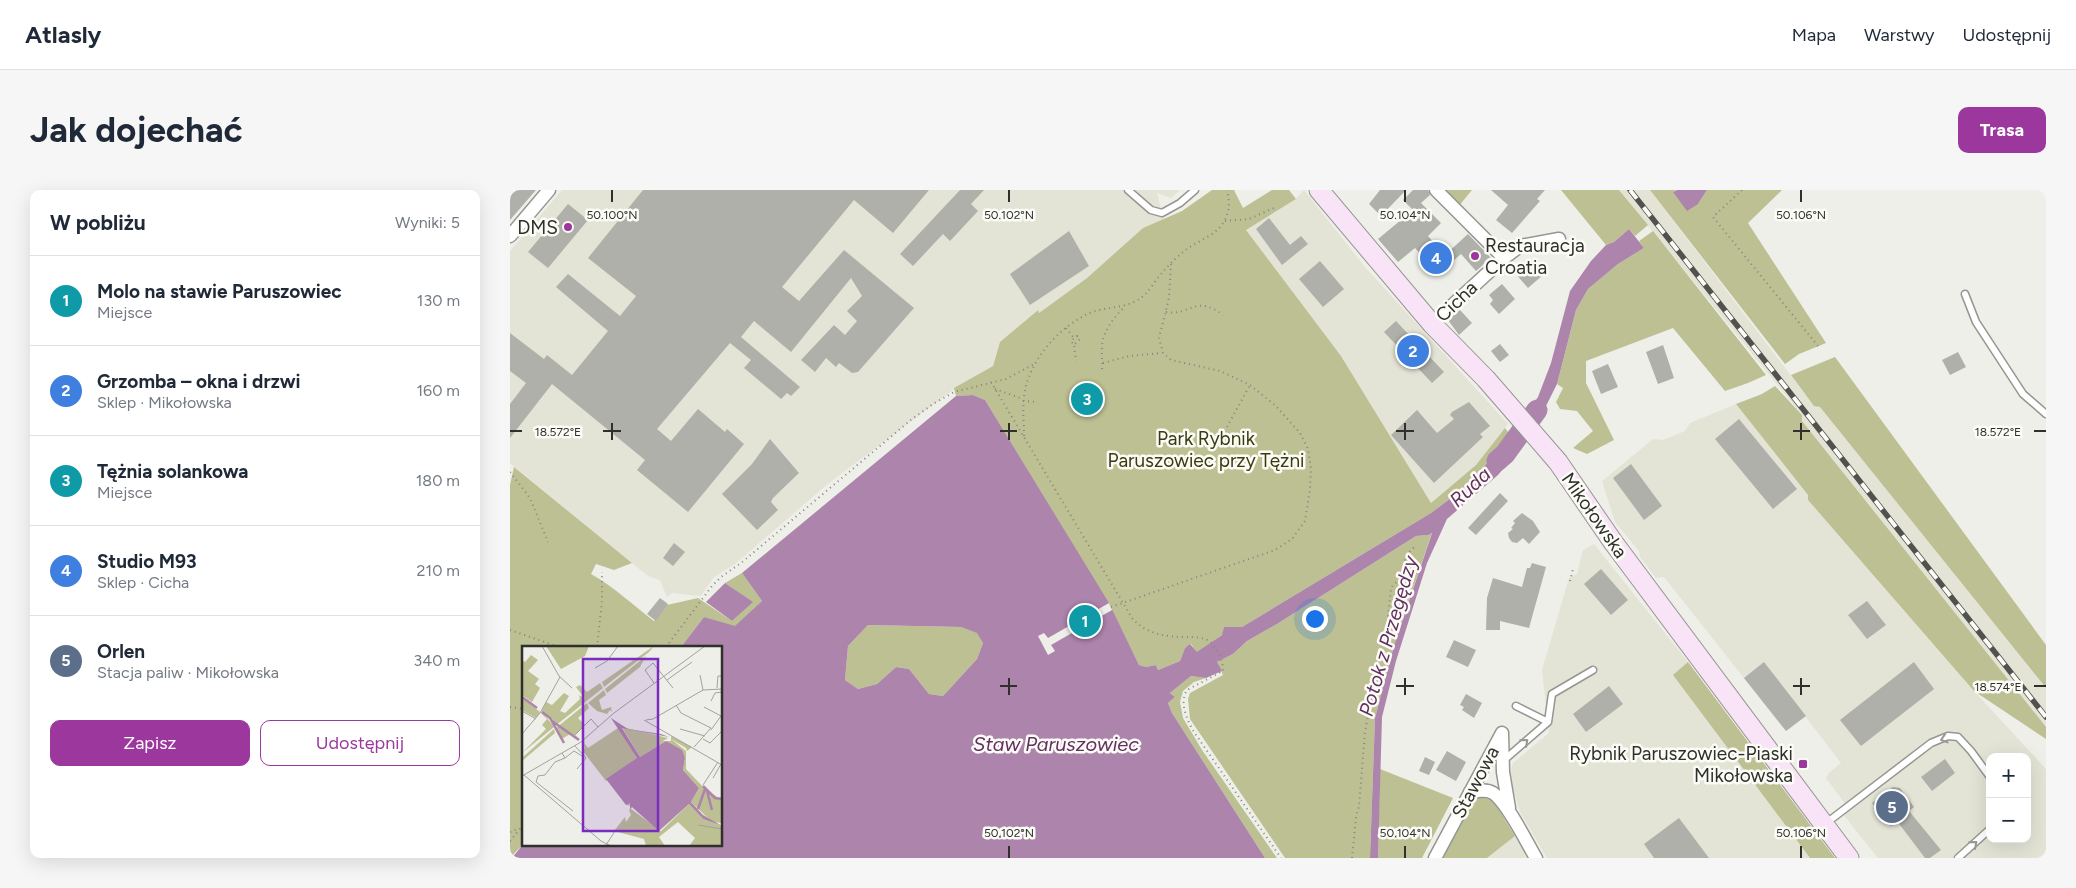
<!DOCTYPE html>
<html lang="pl">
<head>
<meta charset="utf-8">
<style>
	body { margin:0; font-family:Figtree,sans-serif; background:#f6f6f7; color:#1f2937 }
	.controls { position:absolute; right:15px; bottom:15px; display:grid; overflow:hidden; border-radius:10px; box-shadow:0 5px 20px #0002 }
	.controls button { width:45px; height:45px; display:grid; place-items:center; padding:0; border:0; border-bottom:1px solid #e0e1e3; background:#fff; color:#1f2937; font:25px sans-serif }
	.you { position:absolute; left:804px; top:428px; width:18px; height:18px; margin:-12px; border:4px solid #fff; border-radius:50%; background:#1a73e8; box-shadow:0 0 0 8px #1a73e833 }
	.badge { display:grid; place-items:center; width:32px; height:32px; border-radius:50%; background:#9c389d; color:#fff; font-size:16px; font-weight:700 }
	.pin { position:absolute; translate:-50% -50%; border:2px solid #fff; box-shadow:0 1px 5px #0006 }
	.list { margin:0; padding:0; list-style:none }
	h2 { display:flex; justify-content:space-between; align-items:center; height:65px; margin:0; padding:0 20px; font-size:21px }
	h2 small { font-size:16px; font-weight:400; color:#747a83 }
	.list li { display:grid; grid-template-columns:32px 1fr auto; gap:15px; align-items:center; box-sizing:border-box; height:90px; padding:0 20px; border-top:1px solid #e0e1e3 }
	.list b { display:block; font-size:19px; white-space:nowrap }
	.list p { margin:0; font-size:16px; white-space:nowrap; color:#747a83 }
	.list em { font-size:16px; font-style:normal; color:#747a83 }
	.actions { display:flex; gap:10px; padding:15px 20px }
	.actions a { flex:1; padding:11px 0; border:1px solid #9c389d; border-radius:10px; text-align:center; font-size:18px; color:#9c389d }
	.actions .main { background:#9c389d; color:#fff }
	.map { position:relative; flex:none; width:1536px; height:668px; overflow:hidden; border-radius:10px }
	header { display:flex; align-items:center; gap:30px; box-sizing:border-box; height:70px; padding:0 25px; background:#fff; border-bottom:1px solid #e0e1e3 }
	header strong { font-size:24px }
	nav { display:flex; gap:28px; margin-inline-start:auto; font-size:18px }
	.intro { display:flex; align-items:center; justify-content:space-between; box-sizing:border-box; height:120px; padding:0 30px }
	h1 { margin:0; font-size:35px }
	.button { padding:12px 22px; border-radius:10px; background:#9c389d; color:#fff; font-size:18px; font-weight:700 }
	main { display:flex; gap:30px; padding:0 30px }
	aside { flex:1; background:#fff; border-radius:10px; box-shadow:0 5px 20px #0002 }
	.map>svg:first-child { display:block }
	.built { fill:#e3e4d6; fill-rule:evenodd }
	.green { fill:#bdc092 }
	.water { fill:#ad84ab; fill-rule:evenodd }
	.pier { fill:#eeefe9 }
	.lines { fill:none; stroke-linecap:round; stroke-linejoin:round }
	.river { stroke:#ad84ab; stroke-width:21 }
	.building { fill:#b0b0aa }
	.lane-casing { stroke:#969691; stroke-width:9 }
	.street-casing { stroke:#969691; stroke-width:15 }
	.secondary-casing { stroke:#969691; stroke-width:21 }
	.path { stroke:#858582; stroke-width:2; stroke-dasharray:1 4; stroke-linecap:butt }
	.lane { stroke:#fff; stroke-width:6 }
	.street { stroke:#fff; stroke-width:12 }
	.secondary { stroke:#f8e3f7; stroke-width:19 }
	.rail-casing { stroke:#51514e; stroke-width:5.5 }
	.rail { stroke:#fcfcf6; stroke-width:4; stroke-dasharray:11; stroke-linecap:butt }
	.oneway { stroke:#979796 }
	.ticks { fill:none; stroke:#2f2f2d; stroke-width:2 }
	.poi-dot { fill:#9c389d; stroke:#fcfcf6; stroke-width:2 }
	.labels { text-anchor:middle; stroke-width:5; stroke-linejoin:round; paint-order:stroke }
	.poi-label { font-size:19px; fill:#2f2f2d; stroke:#fcfcf6; text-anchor:end }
	.street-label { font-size:19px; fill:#2f2f2d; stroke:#fcfcf6 }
	.park-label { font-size:19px; fill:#3a3b10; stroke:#fcfcf6 }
	.water-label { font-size:20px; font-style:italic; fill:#632f63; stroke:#fcfcf6 }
	.inset-river { fill:none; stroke:#ad84ab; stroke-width:2.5 }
	.inset-road { fill:none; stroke:#a2a29e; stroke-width:1 }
	.view { fill:#7b2cbf; fill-opacity:0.15; stroke:#7b2cbf; stroke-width:2.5 }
	.inset-edge { fill:none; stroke:#2f2f2d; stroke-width:2.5 }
	.ticks-label { font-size:12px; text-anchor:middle; fill:#2f2f2d; stroke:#fcfcf6; stroke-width:5; stroke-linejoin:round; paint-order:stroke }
</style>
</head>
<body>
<header>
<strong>Atlasly</strong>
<nav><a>Mapa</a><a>Warstwy</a><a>Udostępnij</a></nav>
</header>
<div class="intro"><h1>Jak dojechać</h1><a class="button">Trasa</a></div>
<main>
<aside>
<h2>W pobliżu<small>Wyniki: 5</small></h2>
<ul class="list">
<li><span class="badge" style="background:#0f9aa8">1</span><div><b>Molo na stawie Paruszowiec</b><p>Miejsce</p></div><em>130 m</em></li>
<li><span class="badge" style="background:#3f7fe0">2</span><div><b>Grzomba – okna i drzwi</b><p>Sklep · Mikołowska</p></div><em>160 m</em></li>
<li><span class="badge" style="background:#0f9aa8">3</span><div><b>Tężnia solankowa</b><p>Miejsce</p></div><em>180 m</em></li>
<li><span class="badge" style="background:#3f7fe0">4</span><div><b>Studio M93</b><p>Sklep · Cicha</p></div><em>210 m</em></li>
<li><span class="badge" style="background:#5c6f8a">5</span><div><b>Orlen</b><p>Stacja paliw · Mikołowska</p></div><em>340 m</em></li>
</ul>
<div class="actions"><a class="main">Zapisz</a><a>Udostępnij</a></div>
</aside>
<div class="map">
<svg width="1536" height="668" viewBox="0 0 1536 668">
	<rect width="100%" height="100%" fill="#eeefe9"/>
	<path class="built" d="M52,0H670L661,8L647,3L654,29L633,38L577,88L529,123L527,120L490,152L483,176L451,194L319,293L225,374L204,387L191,406L162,403L157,407L150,390L138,386L0,273V61Z
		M794,0L855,77L998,234L966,275L921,313L831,166L736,40L786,9Z
		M1109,0H1140L1304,216L1310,217L1536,498V538L1292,231V225Z
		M1226,214L1298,305V310L1464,501L1536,579V668H1368L1335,627L1333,622L1336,615L1316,588L1319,583L1331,573L1295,526L1276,541L1154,387L1146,388L1130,367L1129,361L1105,332L1092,291L1143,249L1153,250L1175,241L1180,233ZM1480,567H1517V649H1480Z
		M1084,354L1178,472L1164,486L1300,668H1037L1010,622L1002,594L1001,581L1003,573L1039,543L1032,480L1059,388L1067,384L1073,360Z
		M1005,646L1018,668H977Z"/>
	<path class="green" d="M702,0H724L733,18L762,0H779L786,9L736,40L831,166L921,313L966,275L995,238L1003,248L945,305L921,323L732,437H714L713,444L687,463L681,454L675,458L670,471L648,480L646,475L636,477L629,475L599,414L475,210L463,205L446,206L444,198L483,176L490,152L528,120L529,123L577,88L633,38L672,21Z
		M933,0H962L948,17Z
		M1051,0H1109L1138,35L1125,46L1119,39L1104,52L1096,55Z
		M1140,0H1166L1163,2L1188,14L1197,0H1272L1238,33L1316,153L1289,164L1275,174Z
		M1143,41L1256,185L1238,193L1215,201L1163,138L1076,171V193L1104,250L1077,264L1063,258L1083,241L1067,221L1050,219L1046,212L1053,198L1047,194L1066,120L1078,99L1108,74L1134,58L1129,51Z
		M1325,167L1536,455V498L1310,217L1304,216L1281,185Z
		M1265,196L1292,225V231L1536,537V549L1464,501L1298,310V305L1226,214L1252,204Z
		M4,277L122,373L104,380L86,374L81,384C104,397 123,415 144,431L157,415L188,408L222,431L242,412L215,393L232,383L252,411L225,437L194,427L171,457H14V653L0,668V295Z
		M922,342L884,456L865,528L860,668H775L680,529L678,509L680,503L713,485L707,472L723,464L737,451L767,434L906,346L918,345Z
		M358,435L451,437L468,443L473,453L467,469L433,506L419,504L399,479L386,477L367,494L348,499L335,490L338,456Z
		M1178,472L1325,668H1300L1163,485Z
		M681,486L696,488L684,492L673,501L670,512L673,528L692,560L767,668H755L662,523L658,513L665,507L660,503Z
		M870,579L943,608L912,668H868Z
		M969,607L983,610L1005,646L977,668H933L963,611Z"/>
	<path class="water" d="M1167,0H1197L1188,14L1177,21L1163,2Z
		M1119,39L1134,58L1108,74L1078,99L1066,120L1047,194L1026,236L1017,224L1028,207L1041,173L1060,101L1081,71L1096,55L1104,52Z
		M463,205L475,210L599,413L629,475L636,477L646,475L648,480L670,471L675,458L680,454L687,462L712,445L714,437H732L921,323L945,305L1003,248L1011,258L988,285L937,329L917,373L886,471L872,527L868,668H860L865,528L884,456L922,343L918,345L906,346L767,434L737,451L723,464L707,472L712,481L696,488L681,486L660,503L665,507L658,513L662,523L755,668H2L14,653V654H211V457H171L194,427L225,436L252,411L232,383L446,206ZM358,435L451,437L467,443L473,453L467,469L433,506L419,504L399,479L386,477L367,494L348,499L335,490L338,456Z
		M215,393L243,412L222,431L196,412Z"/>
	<path class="pier" d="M599,413L602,420L541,455L545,461L538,465L528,446L534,443L538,448Z"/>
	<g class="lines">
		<path class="river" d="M987,271L995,264L1027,220"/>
	</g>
	<path class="building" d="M0,0H26L0,30Z
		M133,0H419L383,43L344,10L272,97L289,111L334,60L404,118L348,182L342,183L329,173L326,177L316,168L305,182L291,170L324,135L335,145L347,131L337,121L352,106L341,88L281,162L244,131L231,147L290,197L281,206L277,203L271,209L234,178L241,170L220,153L147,239L161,251L188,219L215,242L217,239L234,254L178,322L127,280L135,270L42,194L0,248V214L16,193L0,181V143L34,169L37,165L62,185L98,141L46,97L58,84L110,126L126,106L78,68Z
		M450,0H474L461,14L468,21L440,51L433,44L403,76L390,64Z
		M870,0H896L871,26L859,14Z
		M903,0H918L920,5L911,13L931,33L918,46L935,65L958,44L981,68L966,81L951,64L928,84L905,58L888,72L868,49L903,20L893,10Z
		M981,0H1035L1027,9L1030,11L1002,43L986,30L998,15Z
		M58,14L78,30L38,78L18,62Z
		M759,28L780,55L791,46L798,54L772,75L746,39Z
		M559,41L579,76L520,115L500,84Z
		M1021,70L1033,85L1018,98L1005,83Z
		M810,71L834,99L813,117L789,89Z
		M992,94L1005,109L989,124L980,114L983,110L979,105Z
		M950,120L962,133L949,145L938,130Z
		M886,131L934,182L922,193L874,142Z
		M990,154L999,165L990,172L981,161Z
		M1153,155L1164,188L1148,194L1136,162Z
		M1448,162L1456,177L1440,185L1432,170Z
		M1098,174L1108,197L1091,204L1082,181Z
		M562 207a15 15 0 1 1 30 0a15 15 0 1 1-30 0Z
		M959,212L980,236L970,244L973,247L924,293L881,245L907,220L927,243L944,229L940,225L942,222Z
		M1229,229L1287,299L1263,319L1205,249Z
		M260,249L289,283L263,308L261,312L268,320L247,340L212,304L242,274Z
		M1121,274L1152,316L1134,330L1103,288Z
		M990,303L998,311L966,345L958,338Z
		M1012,323L1023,331L1030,342L1019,354L1013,348L1007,353L1002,352L999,348L998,343L1003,339L1001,338L1005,333L1003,331Z
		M164,353L175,362L163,376L153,368Z
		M1022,373L1036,377L1019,438L990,431V440H976L977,408L983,388L1012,397L1017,378H1020Z
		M1091,379L1118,410L1101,425L1074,394Z
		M150,408L158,414L146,431L137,424Z
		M1357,411L1376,435L1357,449L1338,425Z
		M944,450L966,460L958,477L936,467Z
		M1254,472L1296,526L1276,541L1234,488Z
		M1404,472L1424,499L1351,556L1330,530Z
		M1099,496L1113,514L1076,542L1063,524Z
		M956,504L972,513L964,528L952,520L954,517L950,515Z
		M937,561L956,572L946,591L926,580Z
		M915,567L925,572L919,585L909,581Z
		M1435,569L1445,583L1422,601L1411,587Z
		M1383,597L1390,598L1404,617L1399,621L1431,660L1420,668H1415L1387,631L1381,636L1362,613Z
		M1169,628L1199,668H1144L1134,654Z"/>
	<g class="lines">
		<defs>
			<path id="lane" d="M618,0L641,20L652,23L670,13L685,0
				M1455,104L1466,132L1513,204L1536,224
				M1006,516L1038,532L1042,504L1083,480
				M993,571L1038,532
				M1315,634L1421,553L1438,546L1448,547L1461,561L1480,587
				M1448,668L1480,639"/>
			<path id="street" d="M0,46L39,0
				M994,68L1010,56L1049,49
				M922,134L994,68L926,0
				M992,544L993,582L999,618
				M960,602C968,601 976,599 983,603C997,612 1017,653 1026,668
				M925,668L992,543"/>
			<path id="secondary" d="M809,0L922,134L976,189L1048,272L1103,352L1339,668"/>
		</defs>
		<use href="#lane" class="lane-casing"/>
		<use href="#street" class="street-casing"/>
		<use href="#secondary" class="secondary-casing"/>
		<path class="path" d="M1232,0L1203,27L1308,156
			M715,31L739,29L764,18
			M656,122C681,126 685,104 713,125
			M556,138L564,148
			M567,146L570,149L564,155L561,151Z
			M564,156L566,171
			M593,173L619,166L652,163
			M592,179C593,172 591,165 592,158C592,141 604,128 615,116
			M481,192L622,428C636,444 655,447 676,447C682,447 689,447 695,449C705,452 714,471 713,481L677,500C669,513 677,530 684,542L771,668
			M485,199L513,209
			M513,211L528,212
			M717,237L740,195
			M514,246C514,231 512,215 515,200C522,167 551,135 582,122C597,117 613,118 626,111C636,106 641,97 647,89C656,78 666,67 677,59C689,50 705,46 713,33C720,22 720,12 717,0
			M0,282L20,308L38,352
			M1060,391L1063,379
			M601,417L765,360L782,349L795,331L800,299L801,278L798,259L790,243L766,216L740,195L710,181L661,170L653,163L649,148L659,108L661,74
			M0,440L49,457
			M87,457L92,411V382
			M156,457L202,396L211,387L231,373L402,229L423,214L444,202L496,189L524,174
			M0,517L14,519
			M0,642L9,638
			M0,651L14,634
			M842,668L846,627L849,616L855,542L866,482L876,445L881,399C883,393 886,394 889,389C897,378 890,367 906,356"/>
		<use href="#lane" class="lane"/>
		<use href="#street" class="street"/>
		<use href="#secondary" class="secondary"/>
		<defs>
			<path id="rail" d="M1120,0L1536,527"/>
		</defs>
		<use href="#rail" class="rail-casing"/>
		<use href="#rail" class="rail"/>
	</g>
	<defs><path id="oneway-chevron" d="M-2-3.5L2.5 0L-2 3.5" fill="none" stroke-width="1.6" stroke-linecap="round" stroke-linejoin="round" transform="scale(1.25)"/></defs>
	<g class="oneway">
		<use href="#oneway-chevron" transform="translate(1434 549) rotate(162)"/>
		<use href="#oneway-chevron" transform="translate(1015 552) rotate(-41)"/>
		<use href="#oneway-chevron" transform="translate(1464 654) rotate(-41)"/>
	</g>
	<path class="ticks" d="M102,0V12M499,0V12M895,0V12M1291,0V12M102,233V250M499,233V250M895,233V250M1291,233V250M0,241H12M93,241H111M490,241H507M886,241H904M1283,241H1300M1524,241H1536M499,488V505M895,488V505M1291,488V505M490,496H507M886,496H904M1283,496H1300M1524,496H1536M499,656V668M895,656V668M1291,656V668"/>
	<g class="poi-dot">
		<circle cx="58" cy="37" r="5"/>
		<circle cx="965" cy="66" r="5"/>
		<rect x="1288" y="569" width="10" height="10" rx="2.5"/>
	</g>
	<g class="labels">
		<g class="poi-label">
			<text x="48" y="44">DMS</text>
			<text x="975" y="62" text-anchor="start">Restauracja<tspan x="975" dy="22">Croatia</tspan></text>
			<text x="1283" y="570">Rybnik Paruszowiec-Piaski<tspan x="1283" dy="22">Mikołowska</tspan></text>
		</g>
		<g class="street-label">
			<text transform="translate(946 111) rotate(-44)" y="7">Cicha</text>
			<text transform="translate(1085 325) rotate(55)" y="7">Mikołowska</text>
			<text transform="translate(965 592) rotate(-62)" y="7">Stawowa</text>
		</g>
		<g class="park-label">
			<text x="696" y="255">Park Rybnik<tspan x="696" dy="22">Paruszowiec przy Tężni</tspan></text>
		</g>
		<g class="water-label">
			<text transform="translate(960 297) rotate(-43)" y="7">Ruda</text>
			<text transform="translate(878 446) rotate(-74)" y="7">Potok z Przegędzy</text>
			<text x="546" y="561">Staw Paruszowiec</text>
		</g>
	</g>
	<g transform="translate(12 456)">
		<rect width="200" height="200" fill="#eeefe9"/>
		<path d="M24,0H67L63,10L39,23ZM132,0L127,6L82,41L80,36ZM9,9L16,14L6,25L17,33L13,38L18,42L10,56L0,49V14L3,16ZM124,10L118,21L85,47L83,43ZM78,37L81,42L33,80V76L21,67L32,81L0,107L24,83L20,79L25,73L19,67L24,56L30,59L42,47L47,50L38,65L43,67L58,53L57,49L63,53L54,41L58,39L65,46ZM82,44L84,49L77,54L80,64L89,61L90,66L88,64L85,68L75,65L66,57ZM0,52L18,66L14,72L0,64ZM65,57L67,62L56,72L63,79L53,89L59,94L41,82L48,88L40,93L34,82ZM89,72L98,82L115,112L84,135L60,104L63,103L62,97L66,102L96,82ZM100,81L146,92L141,95H149V90L170,101L165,105L164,102L149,93L164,105V123L185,145L190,164L186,145L200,154V177L190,176L169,156L177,142L161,124L163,112L144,95L118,111ZM32,83L33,87L0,115V112ZM107,157L110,160L109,163L139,185L167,158L181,173L200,180V200H167L173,192L156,176L137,191L143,200H124L122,193L92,185L103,171L104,176L109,169L107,164L110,160L104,159Z" fill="#bdc092"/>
		<path d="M89,72L106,83L139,88L147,91L100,82L118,111L144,95L160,104L163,112L161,124L177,142L169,156L181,169L200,180L181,173L167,158L137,185L110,161L108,163V157L104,159L84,133L115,112Z" fill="#ad84ab"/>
		<path class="inset-river" d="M0,51L15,62M20,66L28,72L42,97M30,75L57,94M181,140L193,152L200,153M185,145L190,164M176,163L183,143"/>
		<path class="inset-road" d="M20,0L37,30L50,42M73,22L85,15L96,0M178,29L181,44M145,34L170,16M132,37L123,24L131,17L151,42M195,42L196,30H200M189,55L193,47L200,46M154,59L159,67L189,82L172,101M182,61L199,70L189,84M0,65L14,73M122,74L200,119M124,74L131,73L181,44L200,43M158,83L183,90M0,88L18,67L38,31M53,89L69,73L76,81M181,93L188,97L200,85M53,100L64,112L55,123M40,107L43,112L33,116L23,129L16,130L14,136L51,165M43,112L52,105L60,110M2,129L79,195L89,200M0,130L59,96L92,67L183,0M191,132L199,118M181,139L196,116M176,179L200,183M84,199L93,185"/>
		<path class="view" d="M61,13H136V185H61Z"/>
		<rect width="200" height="200" class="inset-edge"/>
	</g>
	<g class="ticks-label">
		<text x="102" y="29">50.100°N</text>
		<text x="499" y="29">50.102°N</text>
		<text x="895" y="29">50.104°N</text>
		<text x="1291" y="29">50.106°N</text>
		<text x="1488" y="246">18.572°E</text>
		<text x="48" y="246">18.572°E</text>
		<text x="1488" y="501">18.574°E</text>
		<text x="499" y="647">50.102°N</text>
		<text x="895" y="647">50.104°N</text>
		<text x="1291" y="647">50.106°N</text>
	</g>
</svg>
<div class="controls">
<button>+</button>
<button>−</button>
</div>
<div class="you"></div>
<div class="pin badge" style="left:575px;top:431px;background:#0f9aa8">1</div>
<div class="pin badge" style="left:903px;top:161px;background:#3f7fe0">2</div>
<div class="pin badge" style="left:577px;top:209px;background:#0f9aa8">3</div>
<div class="pin badge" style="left:926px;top:68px;background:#3f7fe0">4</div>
<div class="pin badge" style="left:1382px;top:617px;background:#5c6f8a">5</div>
</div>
</main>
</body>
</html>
